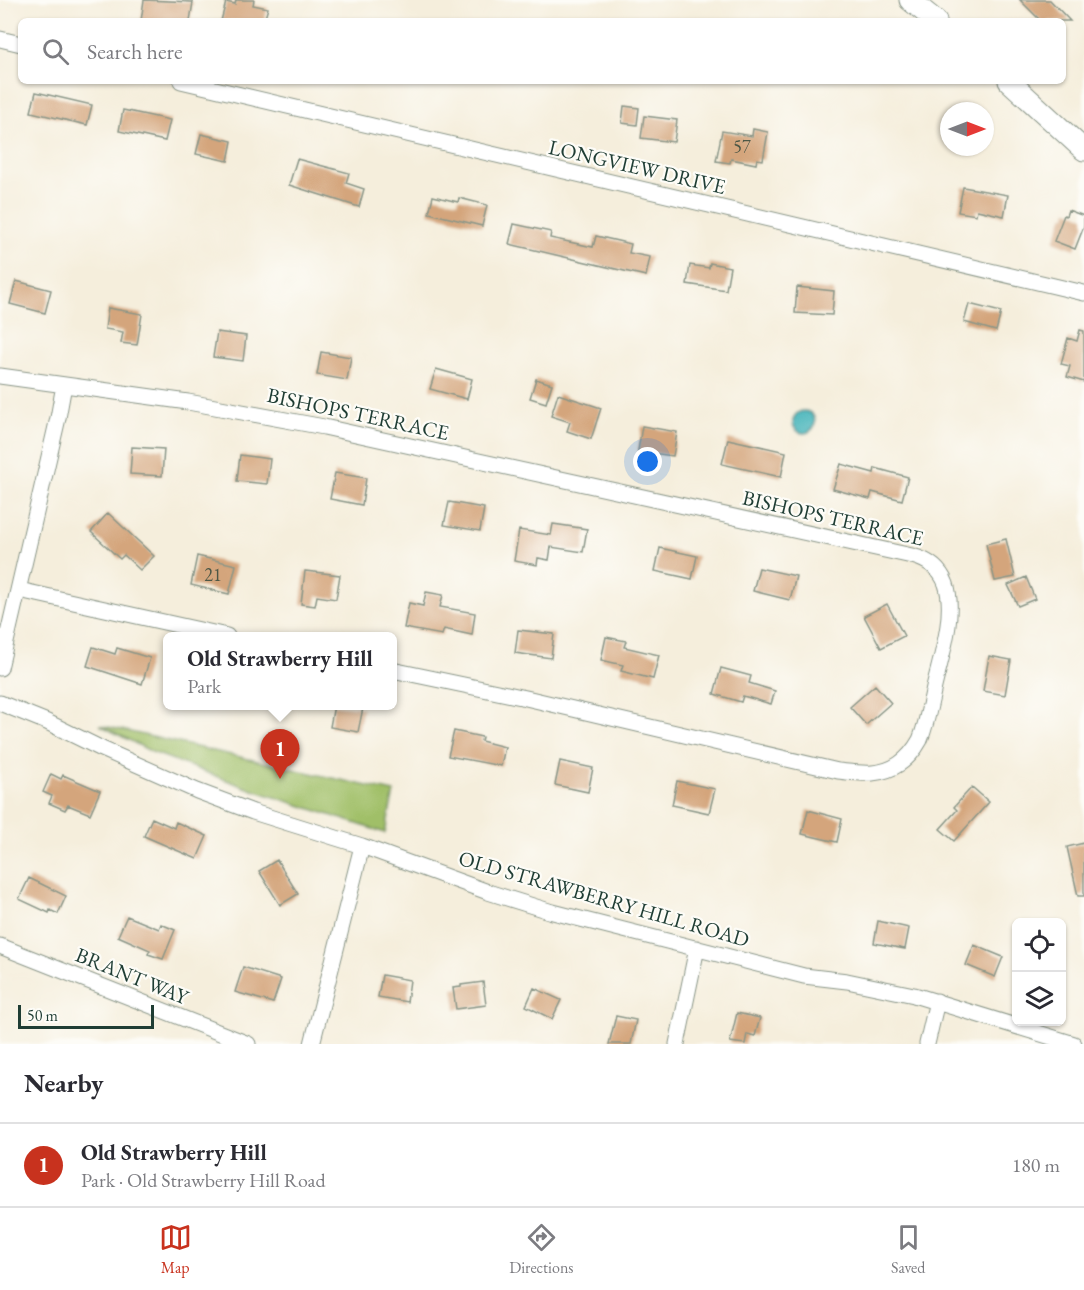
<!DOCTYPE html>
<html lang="en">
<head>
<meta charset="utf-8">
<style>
	body { margin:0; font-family:"EB Garamond",serif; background:#f7f7f7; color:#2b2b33 }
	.controls { position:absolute; right:18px; bottom:18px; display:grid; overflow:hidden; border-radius:9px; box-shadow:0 2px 4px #0004 }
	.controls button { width:54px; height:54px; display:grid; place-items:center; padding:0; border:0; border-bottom:2px solid #e1e1e2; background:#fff; color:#2b2b33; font:30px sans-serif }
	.compass { position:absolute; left:940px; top:102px; width:54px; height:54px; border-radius:50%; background:#fff; box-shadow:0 2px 4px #0004; rotate:90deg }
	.scale { position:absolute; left:18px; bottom:15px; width:136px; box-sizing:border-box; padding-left:6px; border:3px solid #1f3d34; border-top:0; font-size:16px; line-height:21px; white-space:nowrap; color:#1f3d34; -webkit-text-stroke:4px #fdfcf7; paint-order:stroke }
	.you { position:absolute; left:648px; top:462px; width:21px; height:21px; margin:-15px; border:4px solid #fff; border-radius:50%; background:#1a73e8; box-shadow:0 0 0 9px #1a73e833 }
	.badge { display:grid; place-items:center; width:39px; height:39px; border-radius:50%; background:#c8321e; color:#fff; font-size:20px; font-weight:700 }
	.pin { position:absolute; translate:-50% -50px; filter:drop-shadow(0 2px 3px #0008) }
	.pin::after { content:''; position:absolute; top:32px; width:21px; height:18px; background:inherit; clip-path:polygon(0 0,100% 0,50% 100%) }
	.popup { position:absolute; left:163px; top:632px; width:234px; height:78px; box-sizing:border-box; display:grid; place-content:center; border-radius:9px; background:#fff; filter:drop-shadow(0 2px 4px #0005); font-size:20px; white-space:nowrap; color:#7c7c81 }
	.popup b { font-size:22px; color:#2b2b33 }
	.popup::after { content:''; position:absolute; left:50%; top:100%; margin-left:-12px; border:12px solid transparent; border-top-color:#fff }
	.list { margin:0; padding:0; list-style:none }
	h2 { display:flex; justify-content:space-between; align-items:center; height:78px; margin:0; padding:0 24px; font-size:26px }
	h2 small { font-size:20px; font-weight:400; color:#7c7c81 }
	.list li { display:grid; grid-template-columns:39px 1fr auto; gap:18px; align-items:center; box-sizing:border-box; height:84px; padding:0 24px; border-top:2px solid #e1e1e2 }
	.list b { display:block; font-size:22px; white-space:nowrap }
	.list p { margin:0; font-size:20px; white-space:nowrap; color:#7c7c81 }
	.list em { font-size:20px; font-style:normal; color:#7c7c81 }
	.icon { flex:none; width:33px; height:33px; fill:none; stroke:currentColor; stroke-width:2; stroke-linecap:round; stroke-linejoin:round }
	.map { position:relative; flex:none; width:1084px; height:1044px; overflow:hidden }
	.search { position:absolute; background:#fff; box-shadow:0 2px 4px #0004; left:18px; right:18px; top:18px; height:66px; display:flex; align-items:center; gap:15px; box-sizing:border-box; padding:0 21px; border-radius:9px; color:#7c7c81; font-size:22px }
	.sheet { height:162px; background:#fff }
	nav { display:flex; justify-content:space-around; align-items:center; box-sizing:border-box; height:84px; border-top:2px solid #e1e1e2; background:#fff; font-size:16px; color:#7c7c81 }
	nav a { display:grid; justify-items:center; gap:3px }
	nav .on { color:#c8321e }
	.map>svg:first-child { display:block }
	.green { fill:#a0bf67; stroke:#607e4e; stroke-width:1.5 }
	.water { fill:#43b3b9; stroke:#317876; stroke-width:1.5 }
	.building { fill:#d4a57c }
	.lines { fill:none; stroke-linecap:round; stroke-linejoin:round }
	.minor-casing { stroke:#8a9688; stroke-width:17 }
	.secondary-casing { stroke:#8a9688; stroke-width:23 }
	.minor { stroke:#fff; stroke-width:15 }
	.secondary { stroke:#fff; stroke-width:21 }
	.labels { text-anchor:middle; stroke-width:4.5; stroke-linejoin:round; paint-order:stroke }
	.number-label { font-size:18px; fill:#4c5746 }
	.street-label { font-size:21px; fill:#1f3d34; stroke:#fdfcf7 }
</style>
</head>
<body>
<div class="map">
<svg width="1084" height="1044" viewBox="0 0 1084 1044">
	<rect width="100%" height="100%" fill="#fdfcf7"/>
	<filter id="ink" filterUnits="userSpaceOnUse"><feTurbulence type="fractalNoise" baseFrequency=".0167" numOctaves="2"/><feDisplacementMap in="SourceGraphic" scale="12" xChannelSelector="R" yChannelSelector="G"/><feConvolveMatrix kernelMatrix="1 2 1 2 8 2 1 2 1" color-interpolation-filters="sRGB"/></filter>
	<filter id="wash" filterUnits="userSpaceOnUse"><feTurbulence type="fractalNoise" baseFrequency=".008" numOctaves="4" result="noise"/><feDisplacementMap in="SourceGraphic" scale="24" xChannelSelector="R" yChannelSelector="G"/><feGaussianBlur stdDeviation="1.35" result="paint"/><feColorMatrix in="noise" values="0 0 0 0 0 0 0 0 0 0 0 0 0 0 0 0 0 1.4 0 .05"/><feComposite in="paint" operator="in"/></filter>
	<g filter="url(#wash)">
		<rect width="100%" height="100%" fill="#f5eedc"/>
		<path class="green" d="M100,725L394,792L385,833L253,790L152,752Z"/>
		<path class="water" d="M793 422a11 11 0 1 1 22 0a11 11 0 1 1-22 0Z"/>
		<g id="blocks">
			<path class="building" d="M144,0L193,2L190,21H141Z
				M236,0H254L253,5L268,8L264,21H221L226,2L235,4Z
				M1020,0H1050L1070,21H1041Z
				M36,92L92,105L87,125L31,112Z
				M624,106L639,108L637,125L622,123Z
				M123,110L170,120L165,141L119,131Z
				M644,116L677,120L674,142L641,138Z
				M753,129L768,132L763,160L757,159L756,164L731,159L730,163L716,161L722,131L752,136Z
				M201,134L232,141L228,161L196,154Z
				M297,159L349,173L346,183L364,189L359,207L289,185Z
				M963,187L1008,195L1004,216L977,210L976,215L958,212Z
				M433,196L458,202L459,198L487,205L482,226L429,213Z
				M1068,210L1084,216V226L1075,249L1054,241L1064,215L1066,216Z
				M514,224L551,232L550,238L593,247L596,236L631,244L629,253L650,257L646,276L509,244Z
				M710,263L730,267L726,290L687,284L690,265L709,268Z
				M16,281L51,290L45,313L10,304Z
				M797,287L834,291L832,315L795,313Z
				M969,304L1001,312L996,331L964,322Z
				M108,308L142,314L137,345L121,343L123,332L105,329Z
				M1080,330L1084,331V382L1067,377L1070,366L1061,364L1068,338L1077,341Z
				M217,332L246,336L243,361L213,357Z
				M321,352L351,357L347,380L317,375Z
				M436,369L472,379L467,399L430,389Z
				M536,379L552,384L546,403L530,398Z
				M558,394L601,408L591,439L567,431L570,422L551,416Z
				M642,426L677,432L673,456L638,451Z
				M728,439L786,452L781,477L722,464Z
				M132,447L164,449L162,476L130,474Z
				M240,455L270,459L267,484L237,481Z
				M841,464L874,473L875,468L908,477L902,500L872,492L870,499L833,489Z
				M335,473L366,478L362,505L330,499Z
				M449,502L484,508L480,531L444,525Z
				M108,513L154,556L140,570L124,555L120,559L91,532Z
				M553,524L587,529L583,552L551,547L549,560L538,558L537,565L514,561L519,530L551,535Z
				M1006,539L1015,577L995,581L986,544Z
				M660,548L697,556L692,579L655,571Z
				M197,556L236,565L229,594L191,585Z
				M759,568L796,576L790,600L753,591Z
				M305,571L340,575L336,599L317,596L315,606L301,604Z
				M1026,577L1035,599L1018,606L1008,585Z
				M426,592L443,595L440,607L475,613L472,635L444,629L442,635L404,628L409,603L423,606Z
				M887,604L904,636L881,648L864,616Z
				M518,630L554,634L551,658L515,653Z
				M606,637L626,641L624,647L659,655L653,679L621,671L623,665L601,660Z
				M93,647L115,654L117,648L150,658L142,684L87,666Z
				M989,656L1011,660L1005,695L983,691Z
				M721,668L751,676L749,683L775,691L771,704L743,696L741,702L714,694Z
				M875,685L891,703L866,725L850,707Z
				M334,705L363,708L358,732L330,727Z
				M454,731L482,737L481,741L505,747L501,766L448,756Z
				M560,761L593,768L588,792L555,785Z
				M51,774L61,779L63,775L100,791L90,814L68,805L65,810L49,803L52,796L43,792Z
				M677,781L715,789L709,813L672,805Z
				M972,787L989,802L954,841L940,829L957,810L954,807Z
				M808,810L842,819L837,842L802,834Z
				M152,818L174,828L176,822L207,836L197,859L144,836Z
				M1084,843V896H1078L1067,847Z
				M277,860L298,894L280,905L259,871Z
				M29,878L66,896L58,914L50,910L49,913L19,899Z
				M127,916L159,929L161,924L175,930L163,959L148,954L150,950L118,936Z
				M878,921L909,928L905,949L874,943Z
				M974,945L1003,957L995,977L966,965Z
				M243,967L281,979L273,1003L235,992Z
				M382,975L410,980L407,1002L378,997Z
				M483,982L486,1005L456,1009L453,988L461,987V985Z
				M534,988L561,1000L552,1019L526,1006Z
				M737,1013L760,1018L755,1036L747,1034L745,1044L730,1042Z
				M616,1016L636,1020L631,1044H609Z"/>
		</g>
	</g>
	<g filter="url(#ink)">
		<use href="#blocks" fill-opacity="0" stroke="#8a9688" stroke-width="1.5"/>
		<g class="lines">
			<defs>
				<path id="minor" d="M0,39L21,44
					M181,81L1084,293
					M0,376L188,402L324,427L912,556C928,560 940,568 946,584C956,614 941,657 934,687C930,705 927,723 920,740C915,749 908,758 899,764C880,777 859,773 838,771L526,698L392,670
					M19,590L227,636
					M0,668L58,418L64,385
					M0,703L47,722L102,749L197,791L253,812L362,846L488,892L549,911L804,976L847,981L914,995L1074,1044
					M0,946L248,1044
					M312,1044L362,846
					M677,1044L697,948
					M927,1044L937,1001"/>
				<path id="secondary" d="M910,0L936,21
					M1009,81L1084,150"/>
			</defs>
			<use href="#minor" class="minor-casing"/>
			<use href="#secondary" class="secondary-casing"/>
			<use href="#minor" class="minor"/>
			<use href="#secondary" class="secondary"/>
		</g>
	</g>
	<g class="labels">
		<g class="number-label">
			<text x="742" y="153">57</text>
			<text x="213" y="581">21</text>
		</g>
		<g class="street-label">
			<text transform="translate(637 167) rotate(13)" y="7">LONGVIEW DRIVE</text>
			<text transform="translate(358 414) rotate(12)" y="7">BISHOPS TERRACE</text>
			<text transform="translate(833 518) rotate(13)" y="7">BISHOPS TERRACE</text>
			<text transform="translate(604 899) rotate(16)" y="7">OLD STRAWBERRY HILL ROAD</text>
			<text transform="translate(132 976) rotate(22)" y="7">BRANT WAY</text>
		</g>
	</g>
</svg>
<div class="controls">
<button><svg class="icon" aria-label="locate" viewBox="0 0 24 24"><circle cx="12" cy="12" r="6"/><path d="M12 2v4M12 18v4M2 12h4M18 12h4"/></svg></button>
<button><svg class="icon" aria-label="layers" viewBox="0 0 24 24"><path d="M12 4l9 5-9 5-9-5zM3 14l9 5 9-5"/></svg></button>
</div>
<svg class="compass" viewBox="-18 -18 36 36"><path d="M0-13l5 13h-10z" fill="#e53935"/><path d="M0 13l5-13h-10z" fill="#7c7c81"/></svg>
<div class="scale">50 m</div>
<div class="you"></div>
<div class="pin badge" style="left:280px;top:779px">1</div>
<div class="popup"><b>Old Strawberry Hill</b>Park</div>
<div class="search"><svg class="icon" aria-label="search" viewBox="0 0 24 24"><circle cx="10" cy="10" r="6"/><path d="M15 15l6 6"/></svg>Search here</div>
</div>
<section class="sheet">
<h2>Nearby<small></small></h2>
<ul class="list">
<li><span class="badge">1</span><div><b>Old Strawberry Hill</b><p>Park · Old Strawberry Hill Road</p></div><em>180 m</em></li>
</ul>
</section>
<nav>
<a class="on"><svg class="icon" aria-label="map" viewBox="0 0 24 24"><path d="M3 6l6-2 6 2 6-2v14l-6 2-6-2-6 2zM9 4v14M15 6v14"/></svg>Map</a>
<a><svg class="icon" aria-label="directions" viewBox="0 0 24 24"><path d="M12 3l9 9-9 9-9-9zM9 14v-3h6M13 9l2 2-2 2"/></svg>Directions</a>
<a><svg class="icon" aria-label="saved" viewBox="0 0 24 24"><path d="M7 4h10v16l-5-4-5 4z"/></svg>Saved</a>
</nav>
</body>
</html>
